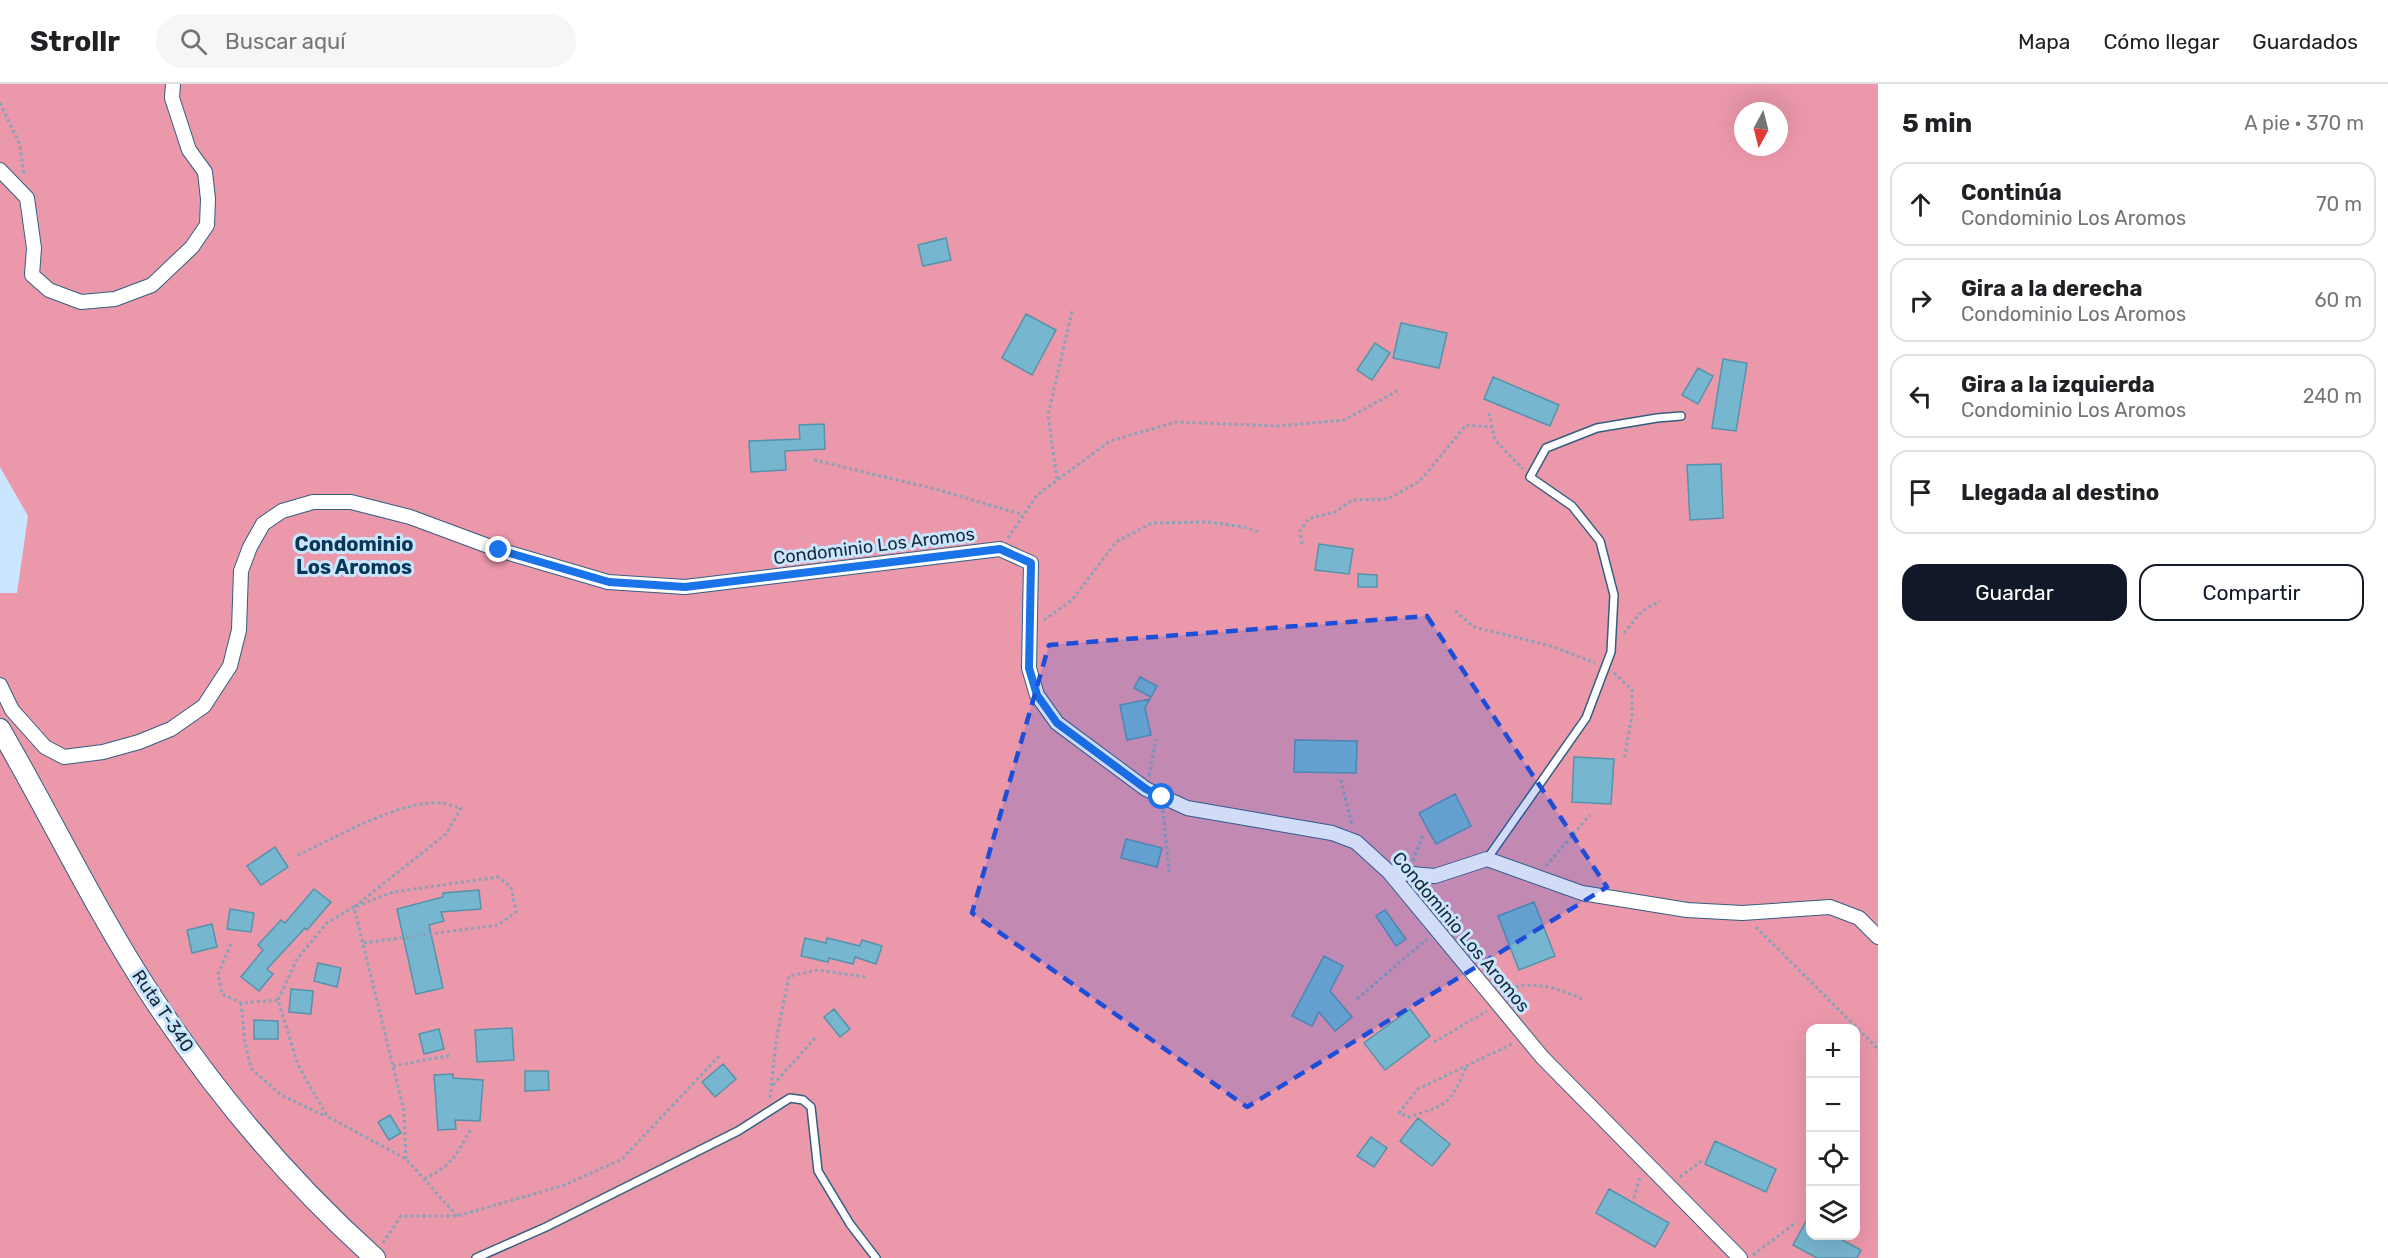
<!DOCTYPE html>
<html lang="es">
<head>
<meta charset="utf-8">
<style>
	body { margin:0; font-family:Rubik,sans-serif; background:#f6f6f6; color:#202124 }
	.controls { position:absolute; right:18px; bottom:18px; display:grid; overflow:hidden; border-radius:12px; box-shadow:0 6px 24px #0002 }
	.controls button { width:54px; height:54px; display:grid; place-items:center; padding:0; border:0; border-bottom:2px solid #e0e0e0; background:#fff; color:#202124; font:30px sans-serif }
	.compass { position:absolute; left:1734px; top:18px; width:54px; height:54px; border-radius:50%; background:#fff; box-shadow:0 6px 24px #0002; rotate:187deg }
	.stop { position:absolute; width:18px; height:18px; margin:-14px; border:4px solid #1a73e8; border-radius:50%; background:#fff }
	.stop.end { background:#1a73e8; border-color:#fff; box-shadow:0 2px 6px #0008 }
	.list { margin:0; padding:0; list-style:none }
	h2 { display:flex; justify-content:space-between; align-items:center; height:78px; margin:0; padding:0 24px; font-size:26px }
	h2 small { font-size:20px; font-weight:400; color:#757577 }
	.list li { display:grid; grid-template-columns:39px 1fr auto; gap:18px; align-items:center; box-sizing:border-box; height:84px; margin:0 12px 12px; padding:0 12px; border:2px solid #e0e0e0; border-radius:18px }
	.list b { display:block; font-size:22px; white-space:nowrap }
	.list p { margin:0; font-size:20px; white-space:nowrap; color:#757577 }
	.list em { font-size:20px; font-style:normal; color:#757577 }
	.actions { display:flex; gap:12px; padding:18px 24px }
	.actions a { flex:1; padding:14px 0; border:2px solid #111827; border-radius:18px; text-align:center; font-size:21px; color:#111827 }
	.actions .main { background:#111827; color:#fff }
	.icon { flex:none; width:33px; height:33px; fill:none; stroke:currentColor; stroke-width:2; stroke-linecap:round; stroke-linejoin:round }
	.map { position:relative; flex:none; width:1878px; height:1174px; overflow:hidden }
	header { display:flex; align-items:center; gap:36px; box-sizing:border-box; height:84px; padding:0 30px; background:#fff; border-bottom:2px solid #e0e0e0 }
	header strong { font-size:28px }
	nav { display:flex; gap:33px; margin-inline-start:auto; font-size:21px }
	.search { width:420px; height:54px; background:#f6f6f6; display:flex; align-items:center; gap:15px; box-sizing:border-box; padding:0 21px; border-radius:33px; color:#757577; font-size:22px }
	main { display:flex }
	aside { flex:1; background:#fff }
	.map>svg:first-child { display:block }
	.forest { fill:#eb98ab; fill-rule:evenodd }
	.building { fill:#77b6cf; stroke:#5593ab; stroke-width:1.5 }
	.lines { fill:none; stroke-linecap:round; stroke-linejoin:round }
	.lane-casing { stroke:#335e80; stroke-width:10 }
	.street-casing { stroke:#335e80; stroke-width:16 }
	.secondary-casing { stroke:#335e80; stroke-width:22 }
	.path { stroke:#8aa2b7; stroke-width:3; stroke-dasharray:3 3; stroke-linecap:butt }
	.lane { stroke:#fff; stroke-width:7 }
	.street { stroke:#fff; stroke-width:14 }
	.secondary { stroke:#fff; stroke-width:20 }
	.route { stroke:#1a73e8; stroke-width:8 }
	.marked { fill:#1d4ed8; fill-opacity:0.2; stroke:#1d4ed8; stroke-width:4.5; stroke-dasharray:12 8; stroke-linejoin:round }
	.labels { text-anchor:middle; stroke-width:6; stroke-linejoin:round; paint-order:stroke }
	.street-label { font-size:18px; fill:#162837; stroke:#cae6fe }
	.neighbourhood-label { font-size:20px; font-weight:bold; fill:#093757; stroke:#cae6fe }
</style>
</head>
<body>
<header>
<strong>Strollr</strong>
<div class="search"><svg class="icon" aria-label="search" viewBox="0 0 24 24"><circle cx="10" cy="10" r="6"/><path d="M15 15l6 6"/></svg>Buscar aquí</div>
<nav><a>Mapa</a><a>Cómo llegar</a><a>Guardados</a></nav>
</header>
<main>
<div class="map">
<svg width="1878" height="1174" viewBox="0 0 1878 1174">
	<rect width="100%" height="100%" fill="#cae6fe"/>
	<path class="forest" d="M0,0H1878V1174H0V509H17L28,432L0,383ZM1743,27H1779V63H1743ZM1810,944H1856V1152H1810Z"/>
	<path class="building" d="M946,154L951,176L923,182L918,161Z
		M1026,230L1056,246L1032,291L1002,274Z
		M1401,239L1447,249L1439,284L1393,274Z
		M1375,259L1390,269L1372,296L1357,286Z
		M1723,275L1747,279L1736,347L1712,344Z
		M1698,284L1713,292L1698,320L1682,311Z
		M1493,293L1559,321L1550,342L1484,315Z
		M824,340L825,365L785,367L786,386L751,388L749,357L800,355L799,341Z
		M1721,380L1723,434L1690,436L1687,381Z
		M1319,460L1353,465L1349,490L1315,486Z
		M1358,490L1377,491V503H1358Z
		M1140,593L1157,602L1151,613L1134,604Z
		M1150,615L1145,624L1151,651L1127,656L1120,621Z
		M1295,656L1357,657L1356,689L1294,688Z
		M1574,673L1614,675L1611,720L1572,718Z
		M1455,710L1471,742L1436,760L1419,729Z
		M1126,755L1162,764L1157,783L1121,774Z
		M275,763L288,783L261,801L247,782Z
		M314,805L331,818L307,846L305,844L267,885L273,890L259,907L241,893L263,866L258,861L281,836L285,839Z
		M479,806L481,825L441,828L444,837L429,841L443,904L416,910L397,825L443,813V809Z
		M1534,818L1555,872L1519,886L1498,832Z
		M230,825L254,829L251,848L227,845Z
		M1385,826L1406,855L1396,862L1376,832Z
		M212,840L217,863L192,869L187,846Z
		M805,854L826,859L827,854L860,862L862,856L882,862L876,880L855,873L853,880L829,874L828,878L801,872Z
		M1324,872L1343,882L1330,907L1352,933L1335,947L1319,928L1312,942L1292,932Z
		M318,879L341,884L337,903L314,897Z
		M291,905L313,907L311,930L289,928Z
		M834,925L850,945L840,953L824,933Z
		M1410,925L1430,952L1385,986L1364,959Z
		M254,936L278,937V955H254Z
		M512,944L514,976L477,978L475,946Z
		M439,945L444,965L424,970L419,950Z
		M723,980L736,995L715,1013L702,998Z
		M525,987H548L549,1006L525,1007Z
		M453,990V994L483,996L480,1037L455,1036L456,1045L438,1046L434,991Z
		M390,1031L401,1049L389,1056L378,1038Z
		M1418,1034L1450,1060L1432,1082L1400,1057Z
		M1371,1053L1387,1064L1374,1083L1357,1072Z
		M1715,1057L1776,1085L1766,1108L1705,1080Z
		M1609,1105L1669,1139L1655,1163L1596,1129Z
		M1810,1130V1152H1835L1861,1166L1857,1174H1817L1793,1161Z"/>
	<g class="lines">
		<defs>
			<path id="lane" d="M1487,775L1586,634L1611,568L1614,511L1600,457L1572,422L1530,393L1546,364L1597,344L1657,334L1681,332
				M476,1174L546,1143L738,1047L790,1014L803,1016L811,1023L818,1087L850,1140L876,1174"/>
			<path id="street" d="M0,86L27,114L34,164L32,191L49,206L81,218L115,215L152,201L192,163L207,141L208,115L205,88L189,66L172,14L173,0
				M0,601L12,626L45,663L64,673L103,668L139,658L171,645L204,622L230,582L239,546L241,487L250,463L263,440L282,427L313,418H351L410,433L499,466L608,498L685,503L1000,465L1031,479L1029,584L1037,611L1057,639L1146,705L1187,724L1332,749L1356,758L1389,788L1542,973L1740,1174
				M1389,788L1435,792L1487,775L1582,809L1687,826L1742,829L1830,823L1859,834L1878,853"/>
			<path id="secondary" d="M0,645C50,731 93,821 147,905C211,1004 287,1095 375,1174"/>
		</defs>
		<use href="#lane" class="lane-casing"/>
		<use href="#street" class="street-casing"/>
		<use href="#secondary" class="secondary-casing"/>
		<path class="path" d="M0,19L20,61L24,91
			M1489,329L1495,356L1523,385
			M814,376L939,406L1023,431
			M1057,395L1048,331L1072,227
			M1008,454L1037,411L1110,357L1176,338L1279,342L1344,336L1399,306
			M1302,460L1300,447L1308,435L1335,428L1352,416L1388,415L1420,397L1466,341L1492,343
			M1455,527L1474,543L1551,562L1595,579
			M1044,536L1072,516L1116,458L1152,439L1208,438L1244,443L1258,448
			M1624,549L1642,527L1660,517
			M1614,589L1632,606V631L1624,677
			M1149,692L1156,655
			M1341,696L1352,742
			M1163,726L1169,788
			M298,771C335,754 401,715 442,719C448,720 455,723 461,724L446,750L354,823L393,808L498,793L511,803L516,828L498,841L363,859
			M1413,777L1423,750
			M1546,782L1590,731
			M1756,843L1878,965
			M231,860L218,890L222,910L241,919L278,916
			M1504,906C1533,896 1555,903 1582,915
			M1357,915L1427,855
			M241,919L245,959L251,984L281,1011L325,1032
			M1434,958L1487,927
			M393,982L452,971
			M1466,984C1449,1022 1448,1020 1409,1033L1399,1029L1418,1005L1514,959
			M773,1001L816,953
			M770,1014L776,957L789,892L818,886L866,893
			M406,1075L404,1027L354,823L327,839L297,875L278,916L298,981L327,1032L406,1075L457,1132
			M1680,1093L1703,1076
			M424,1095C452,1082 456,1071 471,1045
			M1634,1114L1640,1093
			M383,1159L401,1132H457L565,1101L622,1075L721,970
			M1753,1171L1794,1140"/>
		<use href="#lane" class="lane"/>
		<use href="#street" class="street"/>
		<use href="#secondary" class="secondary"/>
	</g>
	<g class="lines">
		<path class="route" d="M499,466L609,498L685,503L1000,465L1031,479L1029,584L1037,611L1057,639L1146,705L1162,713"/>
	</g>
	<path class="marked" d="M1427,532L1607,803L1247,1023L972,829L1049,561Z"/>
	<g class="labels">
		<g class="street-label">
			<text transform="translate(874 462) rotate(-7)" y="6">Condominio Los Aromos</text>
			<text transform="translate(1461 848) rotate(50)" y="6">Condominio Los Aromos</text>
			<text transform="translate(163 927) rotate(56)" y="6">Ruta T-340</text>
		</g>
		<g class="neighbourhood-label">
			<text x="354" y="467">Condominio<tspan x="354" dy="23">Los Aromos</tspan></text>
		</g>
	</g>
</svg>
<div class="controls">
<button>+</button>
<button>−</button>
<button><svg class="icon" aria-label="locate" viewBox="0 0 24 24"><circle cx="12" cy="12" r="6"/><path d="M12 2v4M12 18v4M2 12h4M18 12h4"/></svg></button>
<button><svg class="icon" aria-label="layers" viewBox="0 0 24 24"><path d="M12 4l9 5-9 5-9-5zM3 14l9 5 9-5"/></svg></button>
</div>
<svg class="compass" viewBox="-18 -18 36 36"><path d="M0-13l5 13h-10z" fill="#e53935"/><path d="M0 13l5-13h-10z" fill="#757577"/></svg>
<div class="stop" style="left:1162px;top:713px"></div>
<div class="stop end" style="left:499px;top:466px"></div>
</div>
<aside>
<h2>5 min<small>A pie · 370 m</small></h2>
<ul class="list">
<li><svg class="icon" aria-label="ahead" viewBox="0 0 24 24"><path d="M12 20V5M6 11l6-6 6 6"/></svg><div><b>Continúa</b><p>Condominio Los Aromos</p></div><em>70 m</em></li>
<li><svg class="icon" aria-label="right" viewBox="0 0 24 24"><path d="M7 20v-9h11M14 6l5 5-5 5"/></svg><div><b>Gira a la derecha</b><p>Condominio Los Aromos</p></div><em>60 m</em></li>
<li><svg class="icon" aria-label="left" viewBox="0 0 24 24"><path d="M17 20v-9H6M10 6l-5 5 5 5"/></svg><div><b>Gira a la izquierda</b><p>Condominio Los Aromos</p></div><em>240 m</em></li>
<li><svg class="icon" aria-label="arrive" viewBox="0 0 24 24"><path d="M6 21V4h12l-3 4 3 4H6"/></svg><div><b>Llegada al destino</b></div></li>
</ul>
<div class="actions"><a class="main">Guardar</a><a>Compartir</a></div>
</aside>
</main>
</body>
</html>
